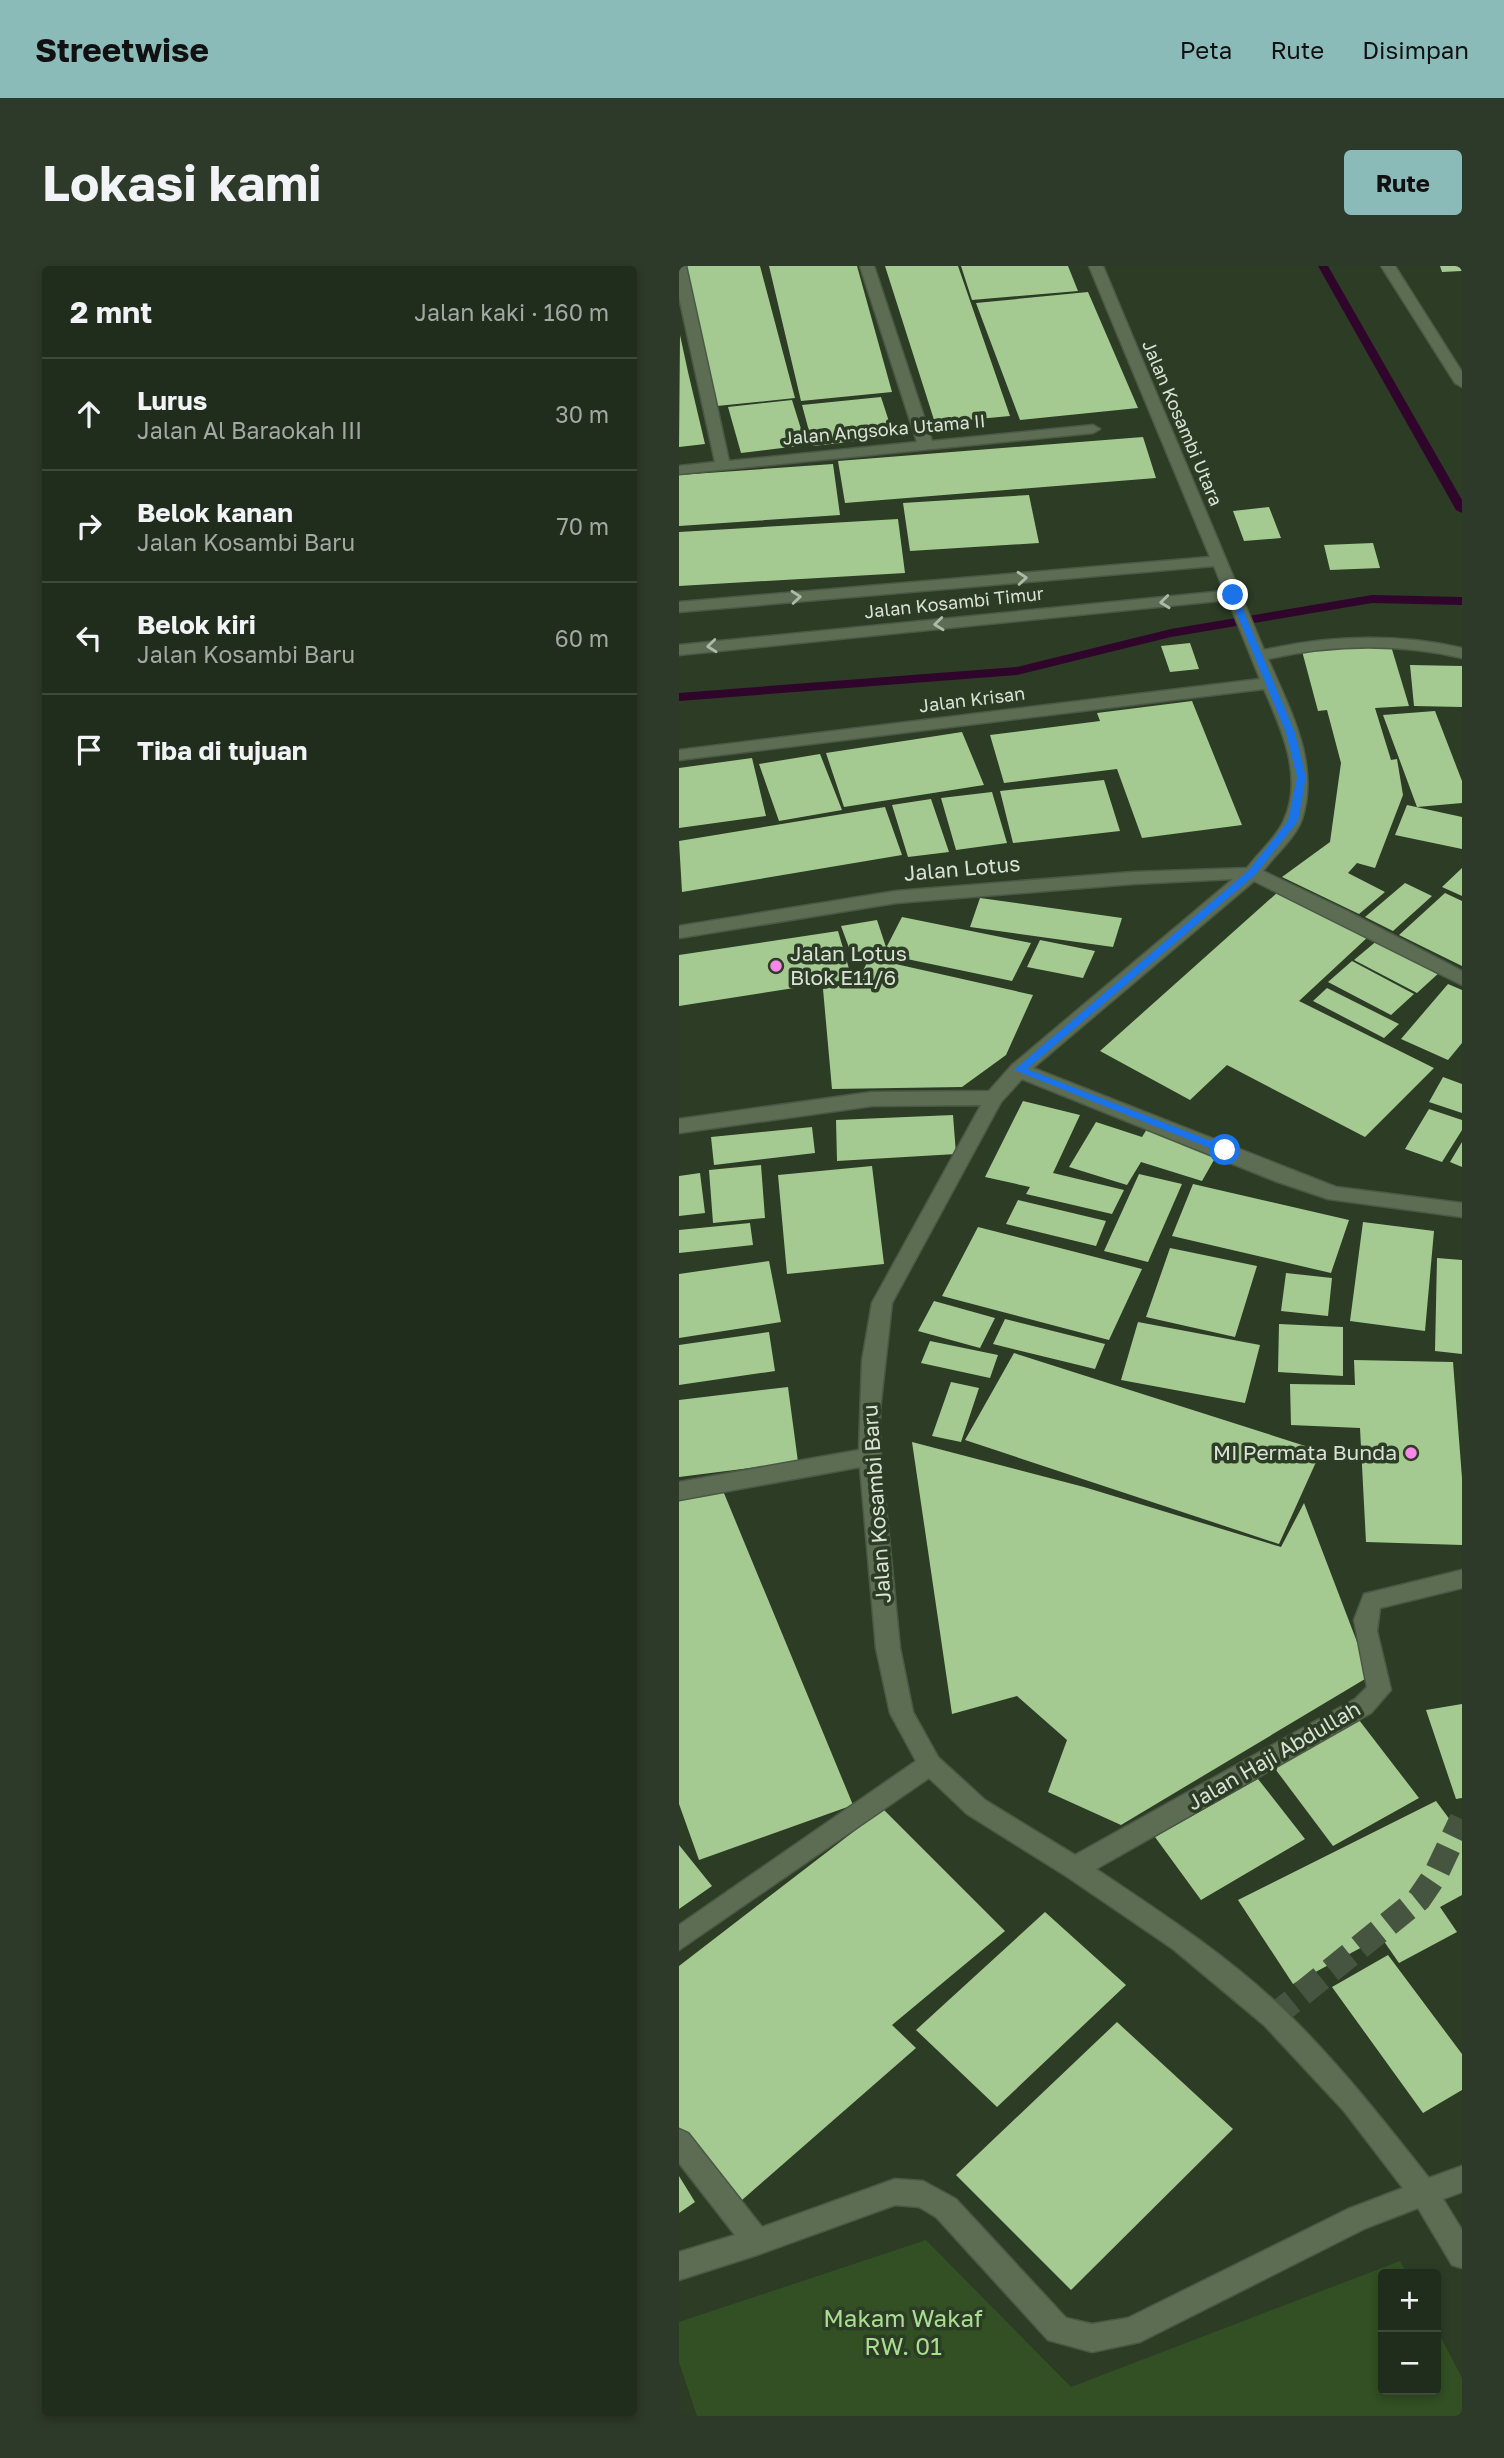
<!DOCTYPE html>
<html lang="id">
<head>
<meta charset="utf-8">
<style>
	body { margin:0; font-family:"Golos Text",sans-serif; background:#2d3929; color:#f1f3f6 }
	.controls { position:absolute; right:21px; bottom:21px; display:grid; overflow:hidden; border-radius:7px; box-shadow:0 4px 10px #0003 }
	.controls button { width:63px; height:63px; display:grid; place-items:center; padding:0; border:0; border-bottom:2px solid #3e493b; background:#212d1c; color:#f1f3f6; font:35px sans-serif }
	.stop { position:absolute; width:21px; height:21px; margin:-16px; border:5px solid #1a73e8; border-radius:50%; background:#fff }
	.stop.end { background:#1a73e8; border-color:#fff; box-shadow:0 2px 7px #0008 }
	.list { margin:0; padding:0; list-style:none }
	h2 { display:flex; justify-content:space-between; align-items:center; height:91px; margin:0; padding:0 28px; font-size:30px }
	h2 small { font-size:23px; font-weight:400; color:#a2a8a3 }
	.list li { display:grid; grid-template-columns:46px 1fr auto; gap:21px; align-items:center; box-sizing:border-box; height:112px; padding:0 28px; border-top:2px solid #3e493b }
	.list b { display:block; font-size:26px; white-space:nowrap }
	.list p { margin:0; font-size:23px; white-space:nowrap; color:#a2a8a3 }
	.list em { font-size:23px; font-style:normal; color:#a2a8a3 }
	.icon { flex:none; width:38px; height:38px; fill:none; stroke:currentColor; stroke-width:2; stroke-linecap:round; stroke-linejoin:round }
	.map { position:relative; flex:none; width:783px; height:2150px; overflow:hidden; border-radius:7px }
	header { display:flex; align-items:center; gap:42px; box-sizing:border-box; height:98px; padding:0 35px; background:#8bbbb9; color:#111 }
	header strong { font-size:33px }
	nav { display:flex; gap:38px; margin-inline-start:auto; font-size:24px }
	.intro { display:flex; align-items:center; justify-content:space-between; box-sizing:border-box; height:168px; padding:0 42px }
	h1 { margin:0; font-size:49px }
	.button { padding:18px 32px; border-radius:7px; background:#8bbbb9; color:#111; font-size:24px; font-weight:700 }
	main { display:flex; gap:42px; padding:0 42px }
	aside { flex:1; background:#212d1c; border-radius:7px; box-shadow:0 4px 10px #0003 }
	.map>svg:first-child { display:block }
	.green { fill:#325023 }
	.lines { fill:none; stroke-linecap:round; stroke-linejoin:round }
	.stream { fill:#30052b; fill-rule:evenodd }
	.building { fill:#a4ca92 }
	.minor-tunnel { stroke:#46553f; stroke-width:25; stroke-dasharray:25 12; stroke-linecap:butt }
	.minor-casing { stroke:#4b5845; stroke-width:3 }
	.minor { fill:#5c6d54; fill-rule:evenodd }
	.oneway { stroke:#adbaa8 }
	.route { fill:#1a73e8 }
	.poi-dot { fill:#f987e8; stroke:#2c3c25; stroke-width:2.5 }
	.labels { text-anchor:middle; stroke-width:7; stroke-linejoin:round; paint-order:stroke }
	.far-street-label { font-size:18px; fill:#d9e3d5; stroke:#2c3c25 }
	.street-label { font-size:21px; fill:#d9e3d5; stroke:#2c3c25 }
	.poi-label { font-size:21px; fill:#d9e3d5; stroke:#2c3c25; text-anchor:start }
	.near-park-label { font-size:24px; fill:#a9dd90; stroke:#2c3c25 }
</style>
</head>
<body>
<header>
<strong>Streetwise</strong>
<nav><a>Peta</a><a>Rute</a><a>Disimpan</a></nav>
</header>
<div class="intro"><h1>Lokasi kami</h1><a class="button">Rute</a></div>
<main>
<aside>
<h2>2 mnt<small>Jalan kaki · 160 m</small></h2>
<ul class="list">
<li><svg class="icon" aria-label="ahead" viewBox="0 0 24 24"><path d="M12 20V5M6 11l6-6 6 6"/></svg><div><b>Lurus</b><p>Jalan Al Baraokah III</p></div><em>30 m</em></li>
<li><svg class="icon" aria-label="right" viewBox="0 0 24 24"><path d="M7 20v-9h11M14 6l5 5-5 5"/></svg><div><b>Belok kanan</b><p>Jalan Kosambi Baru</p></div><em>70 m</em></li>
<li><svg class="icon" aria-label="left" viewBox="0 0 24 24"><path d="M17 20v-9H6M10 6l-5 5 5 5"/></svg><div><b>Belok kiri</b><p>Jalan Kosambi Baru</p></div><em>60 m</em></li>
<li><svg class="icon" aria-label="arrive" viewBox="0 0 24 24"><path d="M6 21V4h12l-3 4 3 4H6"/></svg><div><b>Tiba di tujuan</b></div></li>
</ul>
</aside>
<div class="map">
<svg width="783" height="2150" viewBox="0 0 783 2150">
	<rect width="100%" height="100%" fill="#2c3c25"/>
	<path class="green" d="M247,1974L392,2121L721,1995L728,2008H704V2124H757V2062L783,2112V2150H18L0,2096V2056Z"/>
	<g class="lines">
		<path class="stream" d="M639,0H649L783,234V247L777,244Z
			M693,329L783,331V339L693,337L492,371L338,409L0,435V427L338,401L492,363Z"/>
	</g>
	<path class="building" d="M7,0H81L116,132L38,140Z
		M90,0H178L213,126L122,135Z
		M206,0H279L331,150L256,157Z
		M282,0H389L399,25L293,34Z
		M761,0H783V5L763,6Z
		M409,26L459,142L341,154L297,37Z
		M1,69L9,106L26,178L0,181Z
		M202,131L215,171L134,180L123,139Z
		M113,134L127,179L62,187L49,141Z
		M464,171L477,212L166,237L159,195Z
		M154,198L161,249L0,260V209Z
		M350,229L360,277L231,285L224,237Z
		M590,241L602,272L565,275L554,245Z
		M219,253L226,307L0,320V266Z
		M694,277L701,302L651,304L645,279Z
		M511,377L520,403L491,406L482,380Z
		M712,380L730,440L696,442L712,494L718,493L724,529L696,602L678,597L669,607L706,626L680,648L603,611L651,576L662,497L648,444L639,445L623,385Z
		M731,399L783,400V441L735,440Z
		M513,435L563,559L463,572L438,503L325,517L311,469L421,455L418,447Z
		M756,445L783,515V537L738,541L704,449Z
		M283,466L305,519L165,541L147,487Z
		M141,488L163,544L100,555L80,498Z
		M73,492L87,550L0,562V502Z
		M425,514L441,565L334,577L321,525Z
		M313,526L328,577L277,584L262,532Z
		M252,533L270,586L229,591L213,539Z
		M728,539L783,551V583L716,569Z
		M206,541L223,589L3,626L0,575Z
		M783,602V630L763,621Z
		M726,617L753,630L714,665L686,651Z
		M599,626L690,670L620,735L755,802L686,871L548,799L511,834L421,785Z
		M766,627L783,635V700L720,669Z
		M301,632L443,652L434,681L291,661Z
		M223,651L352,677L333,715L204,688Z
		M198,654L207,681L172,687L162,660Z
		M159,665L173,713L0,740V689Z
		M700,673L762,705L738,727L675,694Z
		M361,674L416,685L404,712L348,701Z
		M190,692L354,729L327,789L283,821L153,823L144,723L179,716Z
		M673,695L735,728L712,749L649,716Z
		M769,718L783,724V777L769,794L722,773Z
		M648,722L720,758L705,772L634,735Z
		M764,811L783,818V847L750,836Z
		M344,835L401,849L374,907L445,924L433,948L347,928L351,921L306,911Z
		M750,843L783,854V864L763,896L726,883Z
		M274,849L277,888L158,895L157,854Z
		M417,856L463,871L468,863L540,885L523,915L462,896L448,919L390,901Z
		M133,861L136,887L35,899L32,871Z
		M783,876V901L771,896Z
		M82,899L86,952L34,957L30,904Z
		M193,900L205,998L108,1008L99,909Z
		M21,907L26,947L0,950V910Z
		M460,908L503,918L469,996L425,985Z
		M514,918L670,954L652,1007L493,970Z
		M339,934L427,955L417,980L327,958Z
		M684,956L755,965L746,1065L671,1055Z
		M71,957L74,979L0,987V964Z
		M299,961L463,1003L430,1074L263,1030Z
		M491,982L578,1000L556,1071L467,1051Z
		M758,992L783,994V1088L756,1085Z
		M90,995L102,1056L0,1072V1008Z
		M607,1007L653,1012L649,1050L602,1045Z
		M255,1035L316,1052L301,1082L239,1065Z
		M326,1053L426,1078L416,1103L314,1078Z
		M459,1056L581,1079L566,1137L442,1114Z
		M600,1058L664,1061V1110L599,1106Z
		M90,1066L96,1105L0,1119V1079Z
		M251,1075L319,1089L311,1112L242,1097Z
		M335,1087L642,1185L600,1278L286,1174Z
		M675,1094L774,1096L783,1212V1279L687,1276L681,1162L612,1159L611,1118L676,1119Z
		M272,1116L300,1122L282,1176L253,1170Z
		M109,1121L119,1196L0,1211V1134Z
		M233,1176L405,1221L602,1281L625,1237L691,1410L442,1559L369,1526L388,1474L338,1430L273,1448Z
		M42,1220L174,1539L20,1594L0,1538V1233Z
		M783,1438V1532L777,1533L747,1444Z
		M680,1454L740,1532L654,1580L594,1500Z
		M579,1513L626,1573L522,1634L476,1571Z
		M757,1535L783,1570V1629L761,1641L778,1666L720,1697L702,1671L614,1718L559,1634Z
		M204,1543L326,1665L213,1759L237,1782L63,1934L0,1862V1700Z
		M0,1579L33,1620L0,1643Z
		M366,1646L447,1719L318,1841L237,1764Z
		M709,1689L783,1788V1824L744,1847L653,1721Z
		M438,1756L554,1863L392,2024L277,1909Z
		M0,1910L16,1936L0,1947Z"/>
	<g class="lines">
		<path class="minor-tunnel" d="M594,1751L740,1633L757,1608L783,1553"/>
		<defs>
			<path id="minor" d="M0,0H7L50,195L238,176L181,0H195L253,175L414,159L421,163L414,167L0,208V200L36,196L0,31Z
				M410,0H424L585,384C652,369 717,367 783,382V392C718,377 654,378 589,393C611,444 641,497 623,553C617,571 595,590 584,605L668,645L783,705V719L575,615L354,802L657,921L783,937V951L649,933L596,915L343,813L322,836L213,1037L201,1144L202,1191L221,1382L234,1446L259,1491L306,1534L396,1589L676,1433L688,1421L675,1354L685,1328L783,1304V1322L701,1342L698,1365L712,1424L692,1447L417,1603C481,1646 548,1689 604,1743C658,1795 704,1854 750,1912L783,1900V1926L764,1933L783,1964V2002L773,1999L739,1942L687,1962L461,2076L413,2086L369,2074L257,1951L240,1941L216,1939L78,1989L0,2014V1986L56,1969L0,1897V1863L9,1867L83,1961L216,1913L244,1915L277,1933L387,2052L413,2058L449,2052L669,1943L724,1922L665,1845L585,1759L494,1683L387,1610L288,1548L250,1512L0,1684V1659L237,1495L211,1447L197,1382L181,1201L0,1234V1216L180,1184L183,1095L193,1037L302,839L193,840L0,867V853L193,826L310,825L333,799L554,613L454,618L217,637L0,672V660L217,625L454,606L568,602C579,587 598,571 605,554C625,511 602,462 585,423L0,494V484L581,413L549,334L0,389V379L545,325L535,300L0,346V336L531,291Z
				M702,0H716L783,106V121L776,117Z"/>
		</defs>
		<use href="#minor" class="minor-casing"/>
		<use href="#minor" class="minor"/>
	</g>
	<defs><path id="oneway-chevron" d="M-2-3.5L2.5 0L-2 3.5" fill="none" stroke-width="1.6" stroke-linecap="round" stroke-linejoin="round" transform="scale(1.75)"/></defs>
	<g class="oneway">
		<use href="#oneway-chevron" transform="translate(343 312) rotate(-5)"/>
		<use href="#oneway-chevron" transform="translate(117 331) rotate(-5)"/>
		<use href="#oneway-chevron" transform="translate(486 336) rotate(174)"/>
		<use href="#oneway-chevron" transform="translate(260 358) rotate(174)"/>
		<use href="#oneway-chevron" transform="translate(33 380) rotate(174)"/>
	</g>
	<path class="route" d="M554,326L558,329L616,467L627,511L619,555L576,609L348,803L550,882L551,884L546,888L335,804L569,605L609,555L618,511L607,467L550,329Z"/>
	<g class="poi-dot">
		<circle cx="97" cy="700" r="7"/>
		<circle cx="732" cy="1187" r="7"/>
	</g>
	<g class="labels">
		<g class="far-street-label">
			<text transform="translate(503 157) rotate(67)" y="6">Jalan Kosambi Utara</text>
			<text transform="translate(205 164) rotate(-5)" y="6">Jalan Angsoka Utama II</text>
			<text transform="translate(275 337) rotate(-6)" y="6">Jalan Kosambi Timur</text>
			<text transform="translate(293 434) rotate(-7)" y="6">Jalan Krisan</text>
		</g>
		<g class="street-label">
			<text transform="translate(283 603) rotate(-5)" y="7">Jalan Lotus</text>
			<text transform="translate(198 1238) rotate(-94)" y="7">Jalan Kosambi Baru</text>
			<text transform="translate(595 1490) rotate(-30)" y="7">Jalan Haji Abdullah</text>
		</g>
		<g class="poi-label">
			<text x="111" y="695">Jalan Lotus<tspan x="111" dy="24">Blok E11/6</tspan></text>
			<text x="718" y="1194" text-anchor="end">MI Permata Bunda</text>
		</g>
		<g class="near-park-label">
			<text x="224" y="2061">Makam Wakaf<tspan x="224" dy="28">RW. 01</tspan></text>
		</g>
	</g>
</svg>
<div class="controls">
<button>+</button>
<button>−</button>
</div>
<div class="stop" style="left:546px;top:884px"></div>
<div class="stop end" style="left:554px;top:329px"></div>
</div>
</main>
</body>
</html>
